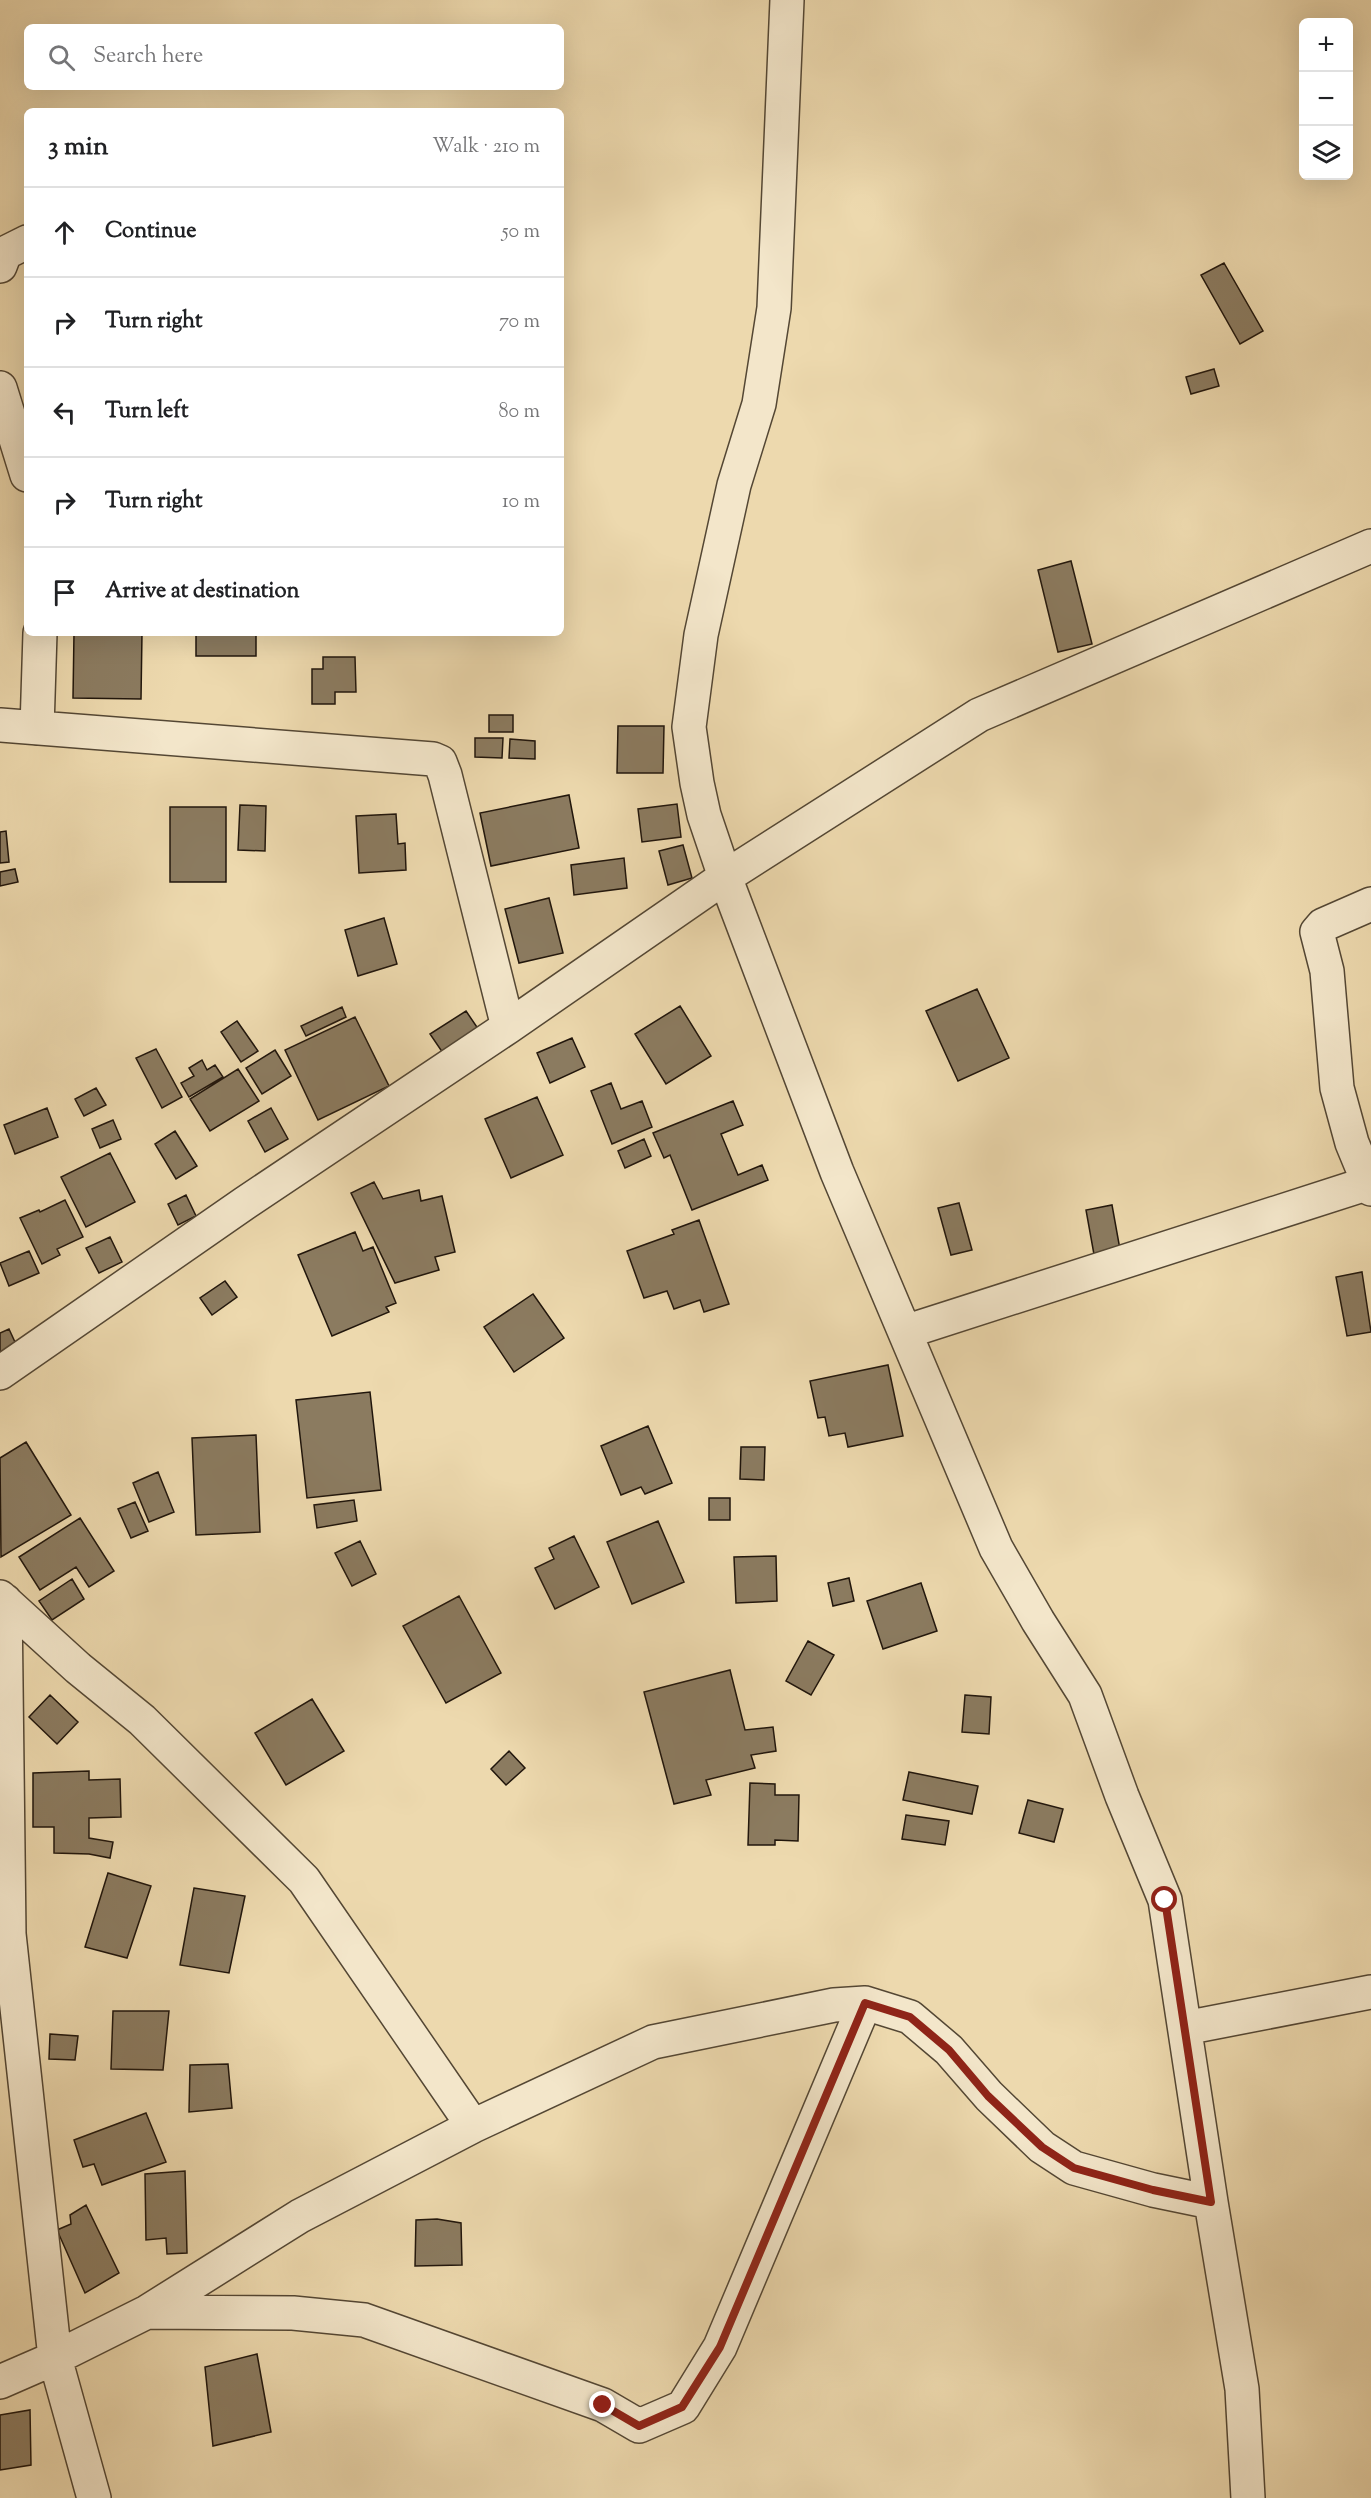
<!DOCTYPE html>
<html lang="en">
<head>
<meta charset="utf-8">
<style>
	body { margin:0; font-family:"Sorts Mill Goudy",serif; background:#f2f2f2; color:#202124 }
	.controls { position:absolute; right:18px; top:18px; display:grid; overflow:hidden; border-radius:9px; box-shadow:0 6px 24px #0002 }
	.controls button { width:54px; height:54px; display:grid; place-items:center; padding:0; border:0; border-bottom:2px solid #e0e0e0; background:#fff; color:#202124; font:30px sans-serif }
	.stop { position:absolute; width:18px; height:18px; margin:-14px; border:4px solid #8f2418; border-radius:50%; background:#fff }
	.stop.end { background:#8f2418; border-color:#fff; box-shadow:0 2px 6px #0008 }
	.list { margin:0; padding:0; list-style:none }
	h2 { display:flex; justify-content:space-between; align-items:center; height:78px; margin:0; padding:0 24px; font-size:26px }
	h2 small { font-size:20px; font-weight:400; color:#757577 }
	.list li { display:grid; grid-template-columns:39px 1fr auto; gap:18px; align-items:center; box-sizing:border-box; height:90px; padding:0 24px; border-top:2px solid #e0e0e0 }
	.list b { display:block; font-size:22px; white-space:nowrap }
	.list em { font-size:20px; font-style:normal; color:#757577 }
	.icon { flex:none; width:33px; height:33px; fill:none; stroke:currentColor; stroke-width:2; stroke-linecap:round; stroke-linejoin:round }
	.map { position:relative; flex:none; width:1371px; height:2498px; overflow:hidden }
	.search { position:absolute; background:#fff; box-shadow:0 6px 24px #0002; left:24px; top:24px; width:540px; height:66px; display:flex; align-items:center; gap:15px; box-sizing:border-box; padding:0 21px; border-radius:9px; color:#757577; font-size:22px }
	.panel { position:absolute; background:#fff; box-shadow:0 6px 24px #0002; left:24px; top:108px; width:540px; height:528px; border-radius:9px }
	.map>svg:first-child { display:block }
	.building { fill:#8b7b60; stroke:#21160c; stroke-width:1.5 }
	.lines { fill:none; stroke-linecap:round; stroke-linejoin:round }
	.minor-casing { stroke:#544734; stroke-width:36 }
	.minor { stroke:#f3e6ca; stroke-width:33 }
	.route { stroke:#8f2418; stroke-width:8 }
</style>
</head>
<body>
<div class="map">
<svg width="1371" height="2498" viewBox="0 0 1371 2498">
	<rect width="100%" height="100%" fill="#edd9ae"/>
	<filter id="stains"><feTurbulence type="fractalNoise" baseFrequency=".00333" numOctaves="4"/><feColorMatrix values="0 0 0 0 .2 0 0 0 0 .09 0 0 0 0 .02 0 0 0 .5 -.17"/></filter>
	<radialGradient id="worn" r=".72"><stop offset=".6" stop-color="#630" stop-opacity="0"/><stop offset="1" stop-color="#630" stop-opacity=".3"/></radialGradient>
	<path class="building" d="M1224,263L1263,331L1240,344L1201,275Z
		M1214,369L1219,386L1191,394L1186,377Z
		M1071,561L1092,644L1058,652L1038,570Z
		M74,633H142L141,699L73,698Z
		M196,633H256V656H196Z
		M323,657H355L356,692H335V704H312V669H323Z
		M489,715H513V732H489Z
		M618,726H664L663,773H617Z
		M475,738H503L502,758L475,757Z
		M510,739L535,741V759L509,758Z
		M569,795L579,848L491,866L480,813Z
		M677,804L681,837L642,842L638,809Z
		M240,805L266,806L265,851L238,850Z
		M170,807H226V882H170Z
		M396,814L398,844L405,843L406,870L359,873L356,816Z
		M6,831L9,862L0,863V832Z
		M683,845L692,878L668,885L659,851Z
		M624,858L627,888L574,895L571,865Z
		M15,869L18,882L0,886V872Z
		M549,898L563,953L519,963L505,909Z
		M384,918L397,964L358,976L345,930Z
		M977,989L1009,1058L958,1081L926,1011Z
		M680,1006L711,1056L666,1084L635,1034Z
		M342,1007L346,1017L306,1036L301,1026Z
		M466,1011L483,1036L447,1059L430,1034Z
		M355,1017L389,1086L318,1120L285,1050Z
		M237,1021L258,1051L241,1062L221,1032Z
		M572,1038L585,1067L550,1083L537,1053Z
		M156,1049L182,1097L162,1108L136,1058Z
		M275,1050L291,1076L262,1094L246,1068Z
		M202,1060L207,1070L215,1065L223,1077L189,1097L181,1083L194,1076L189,1068Z
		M238,1069L259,1101L210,1131L190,1099Z
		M611,1083L621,1109L642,1101L652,1127L612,1144L591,1091Z
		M96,1088L106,1105L84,1116L75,1099Z
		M537,1097L563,1155L511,1178L485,1119Z
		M733,1101L743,1125L721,1134L738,1175L762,1165L768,1180L692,1210L670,1155L664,1158L653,1133Z
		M47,1108L58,1137L15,1154L4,1125Z
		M271,1108L288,1139L265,1152L248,1121Z
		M113,1120L121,1139L100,1148L92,1129Z
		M175,1131L197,1166L176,1179L155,1144Z
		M644,1139L651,1156L625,1168L618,1151Z
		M110,1153L135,1202L86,1227L61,1177Z
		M374,1182L383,1199L419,1190L421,1201L442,1196L455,1252L435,1257L439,1270L395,1283L351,1193Z
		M186,1195L196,1216L178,1225L168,1204Z
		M65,1200L83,1237L57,1249L60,1255L42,1264L20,1218L39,1210L40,1212Z
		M959,1203L972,1250L951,1255L938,1208Z
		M1112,1205L1121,1255L1095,1260L1086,1210Z
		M699,1220L729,1304L704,1312L700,1300L674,1309L667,1291L644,1298L627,1251L674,1234L672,1230Z
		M355,1232L363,1251L373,1247L396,1303L386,1307L389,1312L332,1336L298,1255Z
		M110,1237L122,1262L99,1273L86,1248Z
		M29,1251L39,1273L9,1286L0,1263Z
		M1362,1272L1371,1332L1347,1336L1336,1277Z
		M225,1281L237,1297L212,1315L200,1298Z
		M533,1294L564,1338L514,1372L484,1327Z
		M9,1329L20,1353L0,1362V1333Z
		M888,1365L903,1436L848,1447L845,1433L829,1436L825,1417L818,1418L810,1381Z
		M370,1392L381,1490L307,1498L296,1400Z
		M648,1426L672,1483L645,1494L641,1487L621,1495L601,1446Z
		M256,1435L260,1532L196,1535L192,1438Z
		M26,1442L71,1515L1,1557L0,1458Z
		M741,1447H765L764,1480L740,1479Z
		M158,1472L174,1512L149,1522L133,1483Z
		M709,1498H730V1520H709Z
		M354,1500L357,1521L317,1528L314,1505Z
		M135,1502L148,1531L131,1538L118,1509Z
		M80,1518L114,1571L89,1587L76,1567L40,1590L19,1557Z
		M658,1521L684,1582L632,1604L607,1542Z
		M574,1536L599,1587L555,1609L535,1568L554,1559L549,1548Z
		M360,1541L376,1574L352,1586L335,1553Z
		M776,1556L777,1601L736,1603L734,1557Z
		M849,1578L854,1601L833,1606L828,1583Z
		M72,1579L84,1599L52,1620L39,1601Z
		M921,1583L937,1631L883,1649L867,1601Z
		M459,1596L501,1673L446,1703L403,1626Z
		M808,1641L834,1655L811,1695L786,1681Z
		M730,1670L745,1730L773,1727L776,1751L751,1755L755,1768L706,1780L711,1795L674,1804L644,1692Z
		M50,1695L78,1722L57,1744L29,1717Z
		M965,1695L991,1697L989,1734L962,1732Z
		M312,1699L344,1751L286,1785L255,1733Z
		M509,1751L525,1768L506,1785L491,1769Z
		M89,1771V1780L120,1779L121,1817L89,1818V1838L113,1842L110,1858L89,1854L54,1853V1827H33V1773Z
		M909,1772L978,1786L972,1814L903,1800Z
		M750,1783L775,1784V1795H799L798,1841L775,1840V1845H748Z
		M1028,1800L1063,1809L1054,1842L1019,1833Z
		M906,1815L949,1821L945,1845L902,1839Z
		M108,1873L151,1886L127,1958L85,1947Z
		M194,1888L245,1896L229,1973L180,1965Z
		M113,2011H169L163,2070L111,2069Z
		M50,2034L78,2036L75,2060L49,2059Z
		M228,2064L232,2108L189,2112L190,2065Z
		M146,2113L166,2162L102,2185L94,2164L83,2167L74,2140Z
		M185,2171L187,2253L167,2254L166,2238L146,2240L145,2174Z
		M86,2205L119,2273L85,2293L57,2230L71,2224L70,2215Z
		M437,2219L461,2223L462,2265L415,2266L416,2220Z
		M257,2354L271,2432L213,2446L205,2367Z
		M30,2410L31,2465L0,2470V2415Z"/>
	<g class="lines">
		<defs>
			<path id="minor" d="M787,0L774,308L759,404L734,485L701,635L689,727L697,783L704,815L725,877L837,1172L996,1548L1038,1621L1085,1695L1122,1796L1165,1900L1211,2202L1242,2389L1248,2498
				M0,266L5,253L27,242
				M0,388L27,475
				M0,725L433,759L440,762L445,775L508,1027
				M37,728L40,633
				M1371,904L1323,925L1317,932L1327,971L1337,1088L1352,1143L1371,1189
				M905,1332L1369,1183
				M0,1373L245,1203L508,1027L725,877L979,715L1371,546
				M0,1597L78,1668L142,1720L304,1880L473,2126
				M5,1601L9,1934L55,2358L94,2498
				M1185,2028L1371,1992
				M147,2312L293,2313L364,2320L603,2405L639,2426L683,2407L720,2347L865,2003
				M0,2382L55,2358L147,2312L300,2216L473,2126L653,2042L834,2005L865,2003L910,2017L949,2050L989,2096L1042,2147L1074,2168L1153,2190L1211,2202"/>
		</defs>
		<use href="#minor" class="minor-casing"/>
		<use href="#minor" class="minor"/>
	</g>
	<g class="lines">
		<path class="route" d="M603,2405L639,2426L682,2407L720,2347L865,2003L910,2017L949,2050L988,2096L1042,2147L1074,2168L1153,2190L1211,2202L1165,1900"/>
	</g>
	<rect width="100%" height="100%" filter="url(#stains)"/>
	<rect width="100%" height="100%" fill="url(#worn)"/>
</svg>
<div class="controls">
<button>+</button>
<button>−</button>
<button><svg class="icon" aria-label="layers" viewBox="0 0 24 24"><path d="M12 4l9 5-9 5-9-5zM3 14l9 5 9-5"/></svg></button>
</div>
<div class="stop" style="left:1165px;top:1900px"></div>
<div class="stop end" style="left:603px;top:2405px"></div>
<div class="search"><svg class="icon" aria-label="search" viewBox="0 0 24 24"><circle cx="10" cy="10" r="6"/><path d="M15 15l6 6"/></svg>Search here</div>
<section class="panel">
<h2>3 min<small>Walk · 210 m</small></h2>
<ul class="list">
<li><svg class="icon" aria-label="ahead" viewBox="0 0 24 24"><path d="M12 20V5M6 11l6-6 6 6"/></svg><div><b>Continue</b></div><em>50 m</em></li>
<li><svg class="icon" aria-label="right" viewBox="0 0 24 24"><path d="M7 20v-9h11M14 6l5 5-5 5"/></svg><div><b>Turn right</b></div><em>70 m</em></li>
<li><svg class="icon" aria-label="left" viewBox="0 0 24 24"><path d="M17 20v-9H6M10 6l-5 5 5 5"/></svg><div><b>Turn left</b></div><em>80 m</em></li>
<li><svg class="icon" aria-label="right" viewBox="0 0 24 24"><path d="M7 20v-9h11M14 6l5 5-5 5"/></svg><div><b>Turn right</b></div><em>10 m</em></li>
<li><svg class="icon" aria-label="arrive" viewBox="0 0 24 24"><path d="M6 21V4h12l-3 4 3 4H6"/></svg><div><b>Arrive at destination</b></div></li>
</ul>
</section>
</div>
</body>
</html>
